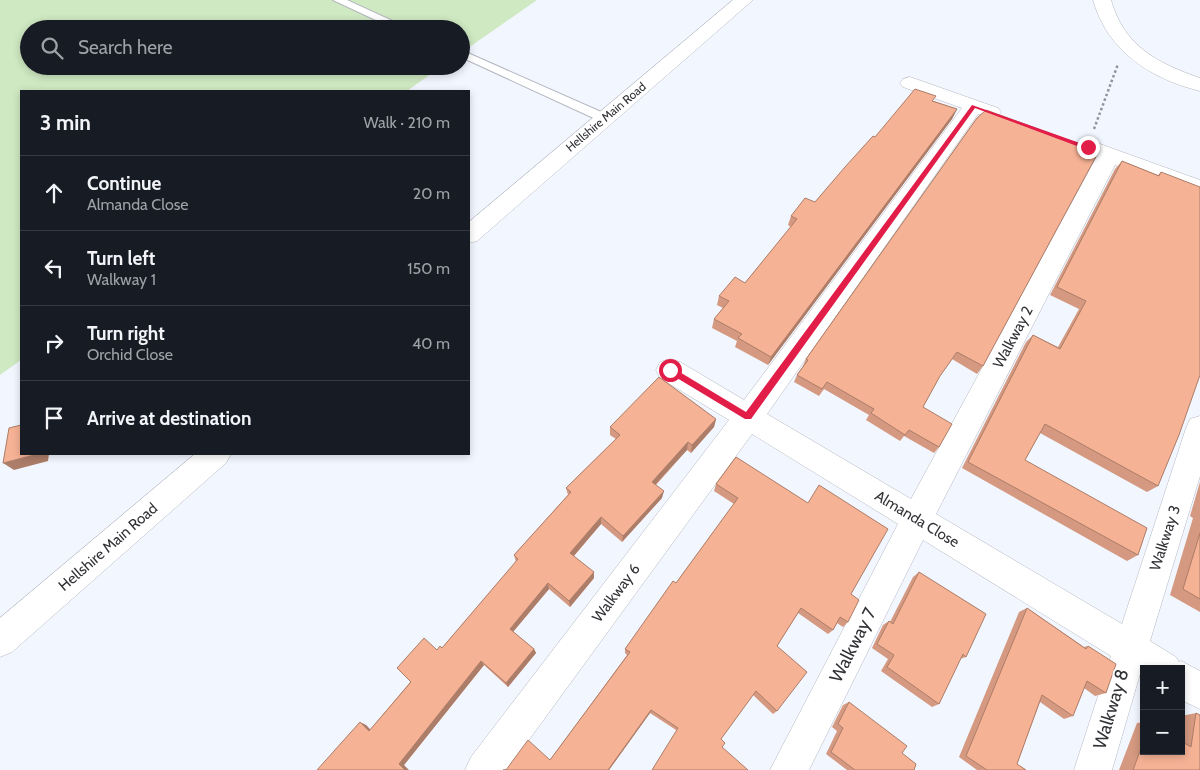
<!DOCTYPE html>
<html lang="en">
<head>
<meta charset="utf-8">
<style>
	body { margin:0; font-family:Cabin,sans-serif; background:#20242c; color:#f1f3f6 }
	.controls { position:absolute; right:15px; bottom:15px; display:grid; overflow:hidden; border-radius:0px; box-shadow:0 2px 8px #0003 }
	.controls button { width:45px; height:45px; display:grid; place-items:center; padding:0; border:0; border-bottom:1px solid #363941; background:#171b24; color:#f1f3f6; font:25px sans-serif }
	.stop { position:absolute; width:15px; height:15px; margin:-11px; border:4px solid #e11d48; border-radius:50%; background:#fff }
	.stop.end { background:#e11d48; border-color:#fff; box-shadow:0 1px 5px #0008 }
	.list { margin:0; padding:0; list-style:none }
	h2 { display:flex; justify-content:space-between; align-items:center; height:65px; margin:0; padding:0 20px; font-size:21px }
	h2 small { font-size:16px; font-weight:400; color:#9ea1a6 }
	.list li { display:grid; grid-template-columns:32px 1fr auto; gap:15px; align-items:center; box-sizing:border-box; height:75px; padding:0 20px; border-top:1px solid #363941 }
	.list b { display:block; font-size:19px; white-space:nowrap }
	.list p { margin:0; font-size:16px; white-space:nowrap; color:#9ea1a6 }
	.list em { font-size:16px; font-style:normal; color:#9ea1a6 }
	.icon { flex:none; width:28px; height:28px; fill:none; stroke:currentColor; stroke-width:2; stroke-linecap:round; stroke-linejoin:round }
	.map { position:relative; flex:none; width:1200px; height:770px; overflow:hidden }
	.search { position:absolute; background:#171b24; box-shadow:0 2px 8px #0003; left:20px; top:20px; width:450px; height:55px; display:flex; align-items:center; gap:12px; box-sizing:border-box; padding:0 18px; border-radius:28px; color:#9ea1a6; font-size:19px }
	.panel { position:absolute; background:#171b24; box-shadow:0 2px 8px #0003; left:20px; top:90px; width:450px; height:365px; border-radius:0px }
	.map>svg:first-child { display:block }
	.green { fill:#cfe9c2 }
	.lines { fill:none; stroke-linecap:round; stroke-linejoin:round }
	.lane-casing { stroke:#b4b7c0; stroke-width:2 }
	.street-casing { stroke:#b4b7c0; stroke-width:1 }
	.secondary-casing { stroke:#b4b7c0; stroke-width:1 }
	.path { stroke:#909399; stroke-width:2.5; stroke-dasharray:2.5 2.5; stroke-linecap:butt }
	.lane { fill:#fff; fill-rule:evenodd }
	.street { fill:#fff; fill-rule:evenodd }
	.secondary { fill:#fff; fill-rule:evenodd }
	.wall { fill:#d49980 }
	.shaded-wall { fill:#ac7d68 }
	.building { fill:#f6b295; stroke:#ac7d68 }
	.route { fill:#e11d48 }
	.labels { text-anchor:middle; stroke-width:4; stroke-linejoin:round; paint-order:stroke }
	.far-street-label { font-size:12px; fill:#323337; stroke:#fff }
	.street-label { font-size:15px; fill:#323337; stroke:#fff }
	.near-street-label { font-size:18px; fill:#323337; stroke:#fff }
</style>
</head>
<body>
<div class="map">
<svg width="1200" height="770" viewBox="0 0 1200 770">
	<rect width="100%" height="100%" fill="#f2f6ff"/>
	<path class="green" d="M0,0H537L461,53V29H29V66H442L407,91H21V360L0,375Z"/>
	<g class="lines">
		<defs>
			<path id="lane" d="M333,0H347L410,29H395Z
				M461,50L608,115L610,118L604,122L600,121L461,57Z"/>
			<path id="street" d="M910,77L998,108L1001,112L998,116L991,118L978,114L767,414L911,499L1096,158L1084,154L1081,149L1084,144L1092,142L1100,144L1200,180V196L1115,165L936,514L1122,624L1186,428L1190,419L1200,416V476L1150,641L1176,657L1179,662L1181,661L1200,671V709L1181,700V669H1144V676L1140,674L1112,770H1074L1111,656L923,540L809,770H770L898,524L752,434L507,770H465L471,757L729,420L660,378L656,370L660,362L670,359L680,362L744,400L962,108L903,87L900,83L903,79Z"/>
			<path id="secondary" d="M733,0H753L477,241L469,243V222Z
				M1093,0H1111C1124,46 1157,63 1200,78V91C1151,79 1107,51 1093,0Z
				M195,454H231L226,463L12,652L0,657V618Z"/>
		</defs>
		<use href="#lane" class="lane-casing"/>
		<use href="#street" class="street-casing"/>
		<use href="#secondary" class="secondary-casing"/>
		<path class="path" d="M1094,129L1118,64"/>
		<use href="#lane" class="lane"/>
		<use href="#street" class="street"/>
		<use href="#secondary" class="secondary"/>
	</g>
	<path class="wall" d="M934,101L957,109L952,119L768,365L735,347L737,341L712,328L714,319L723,308L717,305L719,296L745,283L791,227L788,225L791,216L815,202L875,137Z
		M977,118L983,366L977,374L952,359L940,376L923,407L939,447L934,453L904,436L900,441L866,420L869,415L824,389L819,396L794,382L797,375L803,366L806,359Z
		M1122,161L1158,175L1161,172L1158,486L1147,492L1040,433L1025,460L1138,555L1127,561L962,468L1026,342L1033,335L1058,347L1079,309L1050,295L1115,169Z
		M716,419L714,427L691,453L687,450L656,485L662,498L622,542L601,524L574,556L594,578L570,607L549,589L513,632L534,649L536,653L508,687L484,665L404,765L317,770L366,725L370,730L437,650L442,648L516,562L514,555L568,495L566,488L616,439L610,435V427Z
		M736,457L851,594L848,622L843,627L837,623L833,630L828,634L798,613L777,646V711L773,714L753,695L676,730L650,713L609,770H503L550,760L627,655L625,653V649L676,583L734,504L714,491L716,484Z
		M1200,482V612L1170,595L1193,518L1190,516Z
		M919,572L966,657L960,659L939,704L932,707L881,671L888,659L872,648L883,625L889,621L890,622L913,577Z
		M1027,608L1084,647L1088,646L1106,693L1095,696L1084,688L1073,716L1064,719L1040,702L1017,764L1026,770H977L959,757L1019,612Z
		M849,702L902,753L914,770H847L826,754L837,731L832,727L843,705Z
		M1196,713L1200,770H1119L1137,723L1144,722V751H1181V716Z"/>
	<path class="shaded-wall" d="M957,109L952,119L768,365L771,357Z
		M716,419L714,427L691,453L692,445Z
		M688,442L687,450L651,489L652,482Z
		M38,454H49L48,461L14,470L3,463Z
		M664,491L662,498L622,542L623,536Z
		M601,517V524L571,559L570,553Z
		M594,572V578L570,607L569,601Z
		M548,583L549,589L512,633L510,629Z
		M534,649L536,653L508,687L506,683Z
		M481,661L484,665L404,765L409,770H405L399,764Z
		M651,710L650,713L609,770H608Z
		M360,722L366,725L375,734L369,731Z"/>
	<path class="building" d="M390,21L408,29H377Z
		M915,89L936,96L932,101L957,109L771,357L738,338L742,334L714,319L729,301L719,296L735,277L745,283L797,219L791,216L805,198L815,202L845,167L873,136L875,137Z
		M986,110L1099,151L983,366L957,352L940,376L923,407L952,424L939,447L909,430L905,435L871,413L874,409L827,382L822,389L797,375L808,360L806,359L977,118Z
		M1122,161L1159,176L1161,172L1200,187V375L1179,435L1158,486L1045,424L1025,460L1147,528L1138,555L968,462L1033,335L1060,349L1086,301L1057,287Z
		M659,377L716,419L692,445L688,442L652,482L664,491L623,536L601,517L570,553L594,572L569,601L548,583L510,629L534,649L506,683L481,661L399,764L405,770H317L360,722L369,731L411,682L397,668L424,638L437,650L440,646L442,648L518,559L514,555L571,492L566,488L620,435L610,427Z
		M21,425V454H38L3,463L9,428Z
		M736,457L808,503L819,485L888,529L851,594L859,600L848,622L840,617L833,630L801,608L777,646L807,672L777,711L756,691L721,739L725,743L722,747L748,770H652L678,728L651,710L608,770H503H506L528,740L550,760L630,652L625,649L673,581L676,583L738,498L716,484Z
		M1200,533V599L1183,589Z
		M919,572L986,614L966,657L963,654L939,704L887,667L894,655L877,644L889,621L893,624Z
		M1027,608L1086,649L1088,646L1116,664L1106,693L1087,681L1073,716L1042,695L1017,764L1026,770H987L966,756Z
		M849,702L907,746L902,753L916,764L914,770H855L831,752L843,728L838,724Z
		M1196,713L1200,715V770H1133L1144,740V751H1181V741L1191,747Z"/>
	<path class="route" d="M972,105L1091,147L1085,149L975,108L751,419H745L667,372V368H673L746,412Z"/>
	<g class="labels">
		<g class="far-street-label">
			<text transform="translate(606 117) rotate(-40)" y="4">Hellshire Main Road</text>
		</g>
		<g class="street-label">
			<text transform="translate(1013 337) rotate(-62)" y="5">Walkway 2</text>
			<text transform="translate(917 519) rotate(31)" y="5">Almanda Close</text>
			<text transform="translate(1165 538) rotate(-72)" y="5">Walkway 3</text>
			<text transform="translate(108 547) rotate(-41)" y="5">Hellshire Main Road</text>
			<text transform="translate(616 593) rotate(-53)" y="5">Walkway 6</text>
		</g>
		<g class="near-street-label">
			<text transform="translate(853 645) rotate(-63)" y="6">Walkway 7</text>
			<text transform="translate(1111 709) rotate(-73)" y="6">Walkway 8</text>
		</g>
	</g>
</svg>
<div class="controls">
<button>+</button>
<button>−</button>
</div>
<div class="stop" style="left:670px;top:370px"></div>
<div class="stop end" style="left:1088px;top:147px"></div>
<div class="search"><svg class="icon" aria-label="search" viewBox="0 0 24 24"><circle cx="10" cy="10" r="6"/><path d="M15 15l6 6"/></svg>Search here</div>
<section class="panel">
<h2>3 min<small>Walk · 210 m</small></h2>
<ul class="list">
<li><svg class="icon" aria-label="ahead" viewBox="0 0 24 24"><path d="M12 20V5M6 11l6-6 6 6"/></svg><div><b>Continue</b><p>Almanda Close</p></div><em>20 m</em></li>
<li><svg class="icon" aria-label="left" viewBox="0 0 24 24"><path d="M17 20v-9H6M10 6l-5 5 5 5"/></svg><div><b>Turn left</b><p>Walkway 1</p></div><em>150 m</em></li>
<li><svg class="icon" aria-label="right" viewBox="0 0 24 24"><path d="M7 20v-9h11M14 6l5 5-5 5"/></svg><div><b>Turn right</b><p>Orchid Close</p></div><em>40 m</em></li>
<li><svg class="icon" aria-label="arrive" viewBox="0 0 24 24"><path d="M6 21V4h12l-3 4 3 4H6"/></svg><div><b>Arrive at destination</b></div></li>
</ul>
</section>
</div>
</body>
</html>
